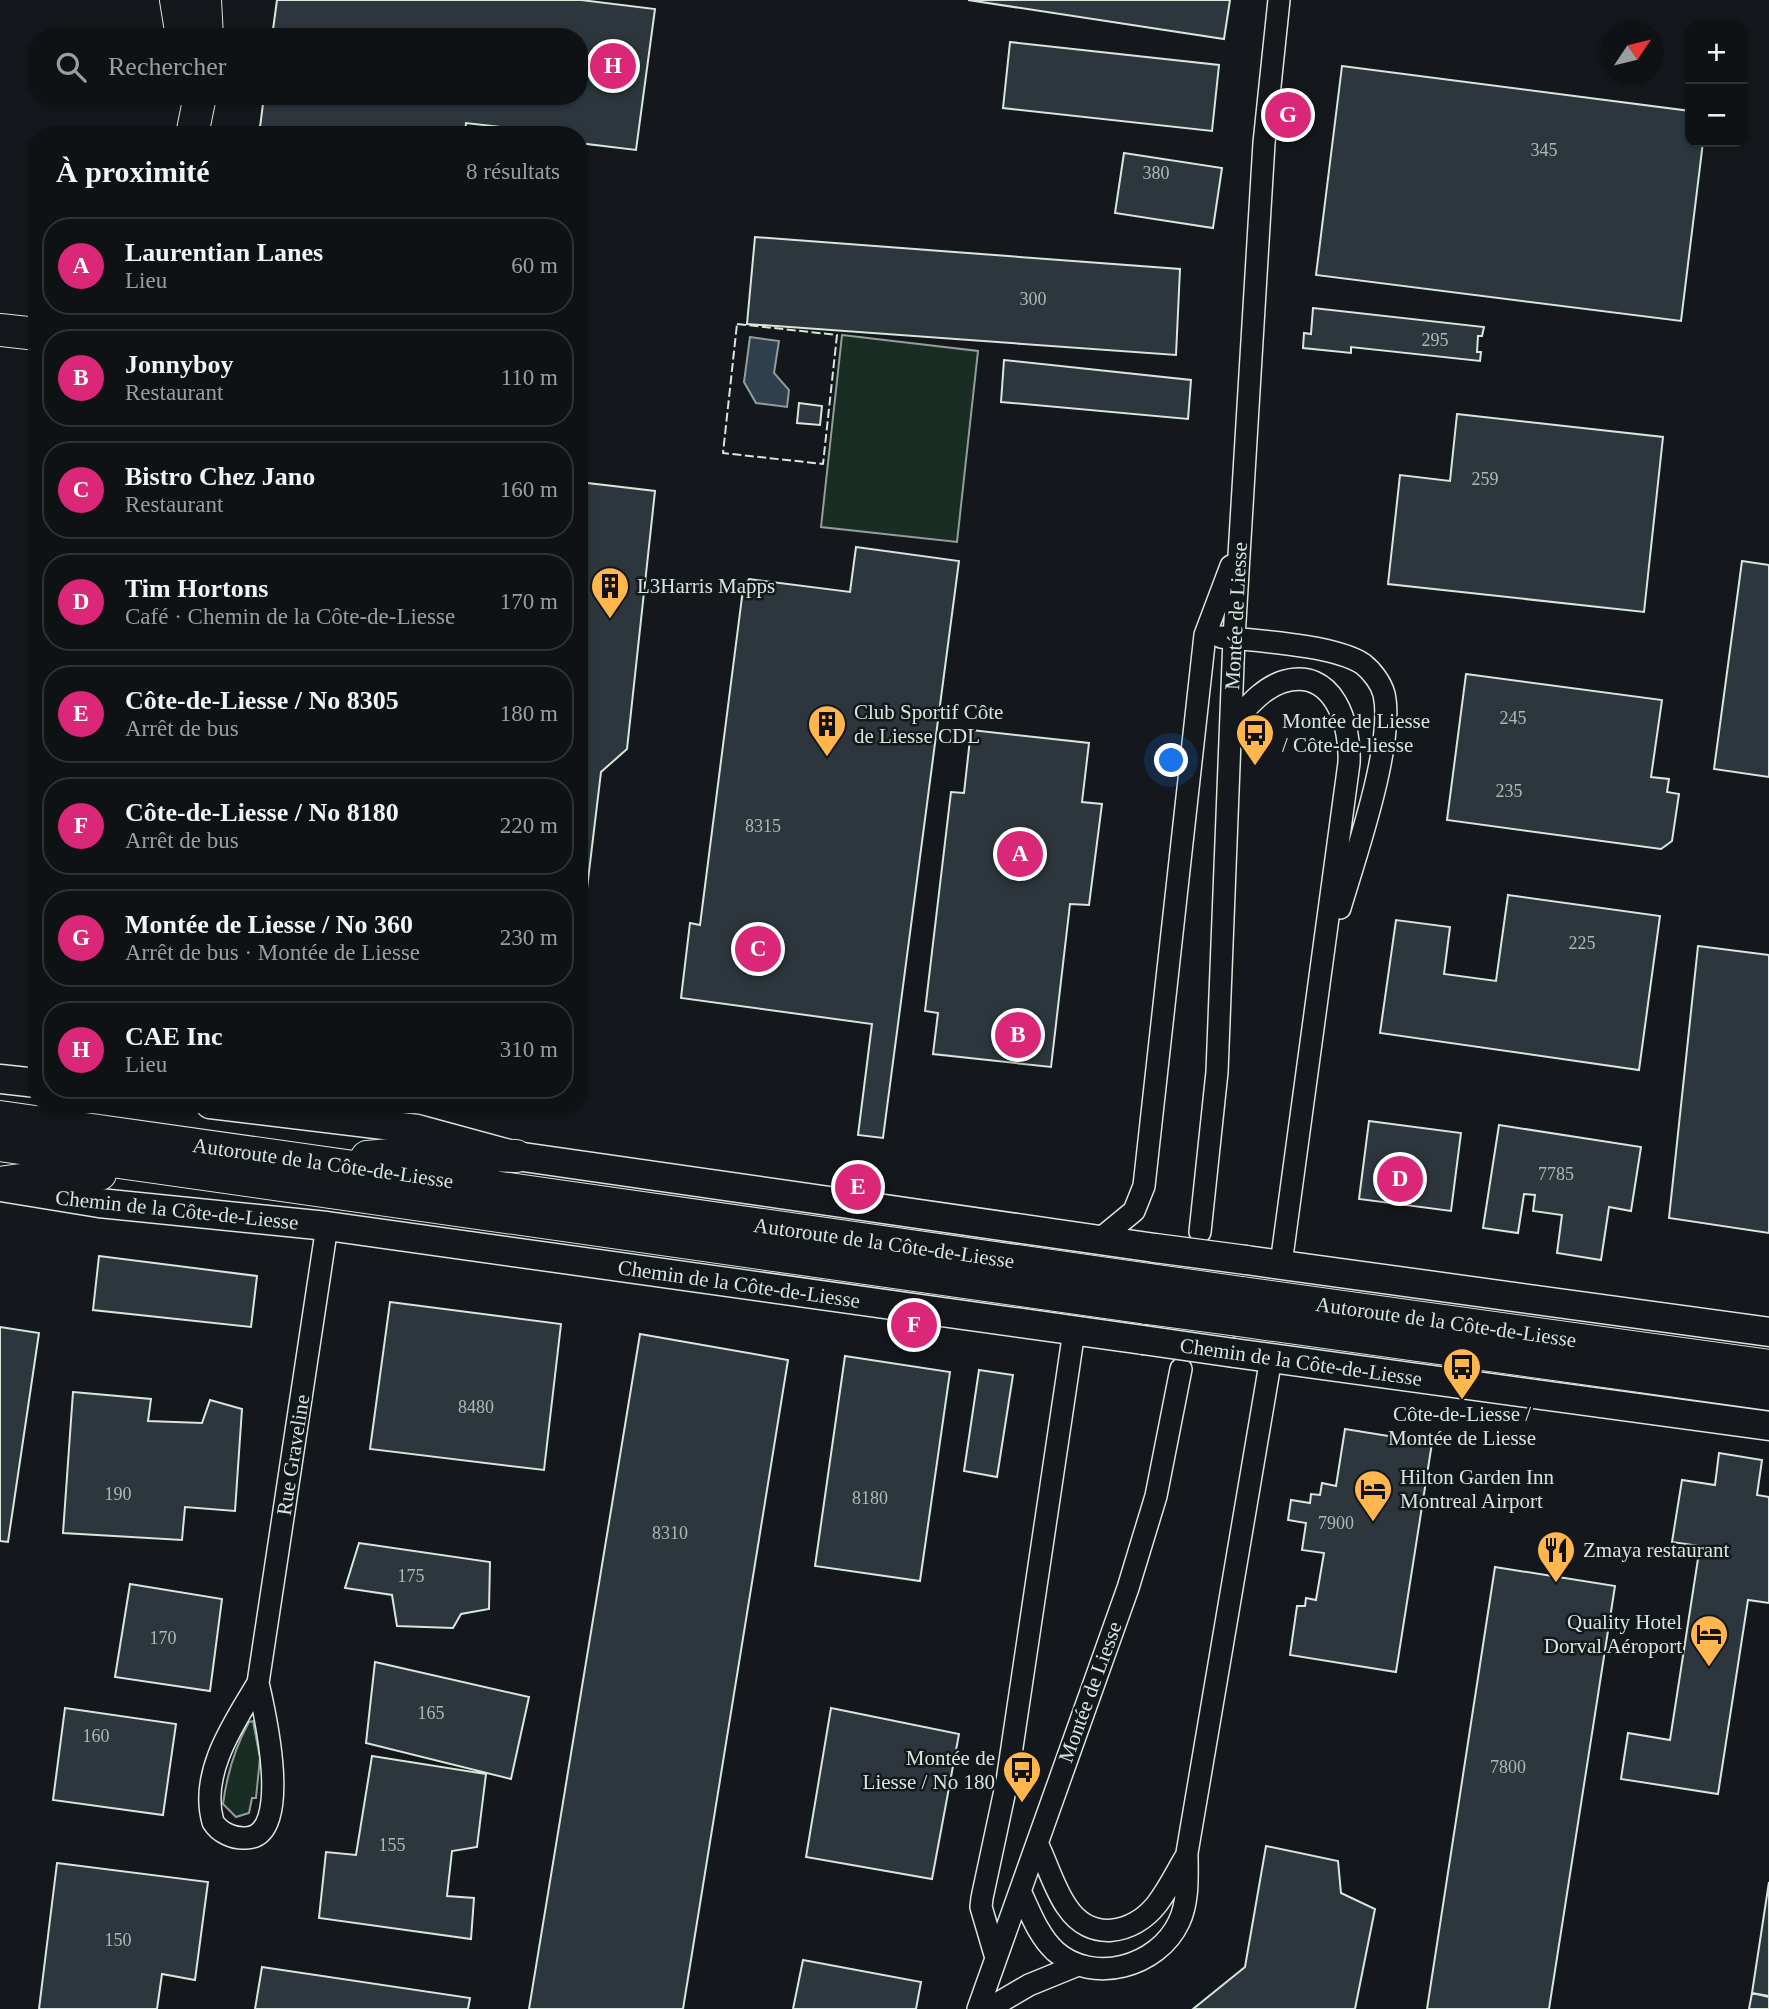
<!DOCTYPE html>
<html lang="fr">
<head>
<meta charset="utf-8">
<style>
	body { margin:0; font-family:Georgia,serif; background:#181b1e; color:#f1f3f6 }
	.controls { position:absolute; right:21px; top:21px; display:grid; overflow:hidden; border-radius:14px; box-shadow:0 2px 5px #0004 }
	.controls button { width:63px; height:63px; display:grid; place-items:center; padding:0; border:0; border-bottom:2px solid #2f3234; background:#0f1215; color:#f1f3f6; font:35px sans-serif }
	.compass { position:absolute; left:1601px; top:21px; width:63px; height:63px; border-radius:50%; background:#0f1215; box-shadow:0 2px 5px #0004; rotate:55deg }
	.you { position:absolute; left:1172px; top:761px; width:24px; height:24px; margin:-18px; border:5px solid #fff; border-radius:50%; background:#1a73e8; box-shadow:0 0 0 10px #1a73e833 }
	.badge { display:grid; place-items:center; width:46px; height:46px; border-radius:50%; background:#db2777; color:#fff; font-size:23px; font-weight:700 }
	.pin { position:absolute; translate:-50% -50%; border:4px solid #fff; box-shadow:0 2px 7px #0006 }
	.list { margin:0; padding:0; list-style:none }
	h2 { display:flex; justify-content:space-between; align-items:center; height:91px; margin:0; padding:0 28px; font-size:30px }
	h2 small { font-size:23px; font-weight:400; color:#9b9ea0 }
	.list li { display:grid; grid-template-columns:46px 1fr auto; gap:21px; align-items:center; box-sizing:border-box; height:98px; margin:0 14px 14px; padding:0 14px; border:2px solid #2f3234; border-radius:28px }
	.list b { display:block; font-size:26px; white-space:nowrap }
	.list p { margin:0; font-size:23px; white-space:nowrap; color:#9b9ea0 }
	.list em { font-size:23px; font-style:normal; color:#9b9ea0 }
	.icon { flex:none; width:38px; height:38px; fill:none; stroke:currentColor; stroke-width:2; stroke-linecap:round; stroke-linejoin:round }
	.map { position:relative; flex:none; width:1769px; height:2009px; overflow:hidden }
	.search { position:absolute; background:#0f1215; box-shadow:0 2px 5px #0004; left:28px; top:28px; width:560px; height:77px; display:flex; align-items:center; gap:18px; box-sizing:border-box; padding:0 24px; border-radius:28px; color:#9b9ea0; font-size:26px }
	.panel { position:absolute; background:#0f1215; box-shadow:0 2px 5px #0004; left:28px; top:126px; width:560px; height:987px; border-radius:28px }
	.map>svg:first-child { display:block }
	.green { fill:#1a2d24; stroke:#939e99; stroke-width:2 }
	.water { fill:#2f3f4d; stroke:#939e99; stroke-width:2 }
	.building { fill:#2c363c; stroke:#d8e6dc; stroke-width:2 }
	.lines { fill:none; stroke-linecap:round; stroke-linejoin:round }
	.minor-casing { stroke:#d8e6dc; stroke-width:24 }
	.major-casing { stroke:#d8e6dc; stroke-width:31 }
	.highway-casing { stroke:#d8e6dc; stroke-width:34 }
	.minor { stroke:#14181c; stroke-width:21 }
	.major { stroke:#14181c; stroke-width:28 }
	.highway { stroke:#14181c; stroke-width:32 }
	.major-bridge-casing { stroke:#d8e6dc; stroke-width:31; stroke-linecap:butt }
	.highway-bridge-casing { stroke:#d8e6dc; stroke-width:34; stroke-linecap:butt }
	.major-bridge { stroke:#14181c; stroke-width:28 }
	.highway-bridge { stroke:#14181c; stroke-width:32 }
	.fence { stroke:#d8e6dc; stroke-width:2; stroke-dasharray:9 3.5; stroke-linecap:butt }
	.labels { text-anchor:middle; stroke-width:5; stroke-linejoin:round; paint-order:stroke }
	.number-label { font-size:18px; fill:#adbab4 }
	.poi-label { font-size:21px; fill:#d8e6dc; stroke:#14181c; text-anchor:start }
	.street-label { font-size:21px; fill:#d8e6dc; stroke:#14181c }
</style>
</head>
<body>
<div class="map">
<svg width="1769" height="2009" viewBox="0 0 1769 2009">
	<rect width="100%" height="100%" fill="#14181c"/>
	<path class="green" d="M842,335L978,351L957,542L821,527Z
		M253,1721L260,1758L256,1798H252L249,1813L236,1817L223,1804C227,1774 234,1749 249,1722Z"/>
	<path class="water" d="M750,337L779,341L774,373L789,390L787,407L756,403L744,382Z"/>
	<path class="building" d="M277,0H581L655,9L636,150L579,143V135H514L500,133V127L466,123L465,135H259L264,96H579V37H272Z
		M968,0H1230L1224,39Z
		M1010,42L1219,65L1212,131L1003,108Z
		M1342,66L1690,111V142H1703L1681,321L1316,275Z
		M1124,153L1222,168L1213,228L1115,213Z
		M755,237L1180,269L1176,355L747,324Z
		M1313,308L1484,327L1482,336H1478L1477,352H1481L1480,361L1351,347V353L1303,348L1304,333L1311,334Z
		M1004,360L1191,380L1188,419L1001,402Z
		M799,403L822,406L820,425L797,423Z
		M1457,414L1663,437L1644,612L1388,584L1400,475L1450,481Z
		M579,482L655,491L627,749L601,772L579,955Z
		M856,547L959,561L883,1138L858,1135L872,1024L681,998L690,923L700,925L743,589L749,579L850,592Z
		M1742,561L1769,565V777L1714,769Z
		M1466,674L1662,700L1651,777L1669,779L1667,792L1679,794L1672,841L1661,849L1447,820Z
		M971,730L1089,743L1082,802L1102,804L1089,905L1070,904L1051,1067L933,1054L938,1013L925,1011L951,792L964,793Z
		M1508,895L1660,916L1639,1070L1380,1033L1396,920L1450,927L1444,974L1496,981Z
		M1698,946L1769,955V1233L1669,1218Z
		M1369,1121L1461,1133L1451,1211L1359,1199Z
		M1499,1125L1641,1147L1631,1211L1609,1207L1601,1260L1557,1253L1562,1215L1533,1211L1535,1195L1524,1194L1518,1233L1483,1228Z
		M99,1256L257,1276L251,1327L93,1310Z
		M390,1302L561,1324L544,1470L370,1449Z
		M0,1327L39,1333L8,1542L0,1541Z
		M640,1334L788,1360L683,2009H529Z
		M845,1356L950,1372L920,1581L815,1566Z
		M979,1370L1013,1375L997,1477L964,1471Z
		M73,1392L151,1399L148,1421L202,1423L210,1400L242,1409L235,1511L185,1507L182,1540L63,1533Z
		M1345,1429L1432,1443L1396,1672L1290,1655L1297,1606H1305L1306,1598L1316,1600L1324,1553L1302,1550L1306,1523L1288,1520L1291,1500L1310,1503L1311,1494L1320,1495L1322,1483L1336,1486Z
		M1719,1453L1762,1460L1757,1495L1769,1497V1603L1748,1600L1718,1794L1621,1779L1628,1733L1670,1740L1700,1546L1672,1542L1682,1480L1715,1485Z
		M359,1543L490,1562L489,1609L461,1614L453,1628L397,1626L392,1595L345,1588Z
		M1495,1567L1615,1586L1549,2009H1427Z
		M130,1584L222,1599L210,1691L115,1677Z
		M375,1662L529,1697L511,1779L366,1743Z
		M65,1708L176,1724L163,1815L53,1800Z
		M831,1708L959,1734L932,1879L806,1857Z
		M372,1756L486,1774L477,1847L452,1851L447,1896L474,1898L471,1939L319,1918L326,1852L356,1855Z
		M1266,1846L1338,1861L1341,1893L1375,1909L1355,2009H1193L1245,1967Z
		M57,1863L208,1882L195,1980L162,1974L157,2009H39Z
		M1769,1882V1996L1752,1993Z
		M803,1960L921,1982L916,2009H793Z
		M262,1967L470,1998L468,2009H255Z
		M1752,1993L1769,1997V2009H1749Z"/>
	<g class="lines">
		<defs>
			<path id="minor" d="M1221,637C1257,641 1334,645 1363,664C1372,671 1381,683 1384,694C1395,743 1355,857 1340,908
				M1231,724C1246,709 1261,689 1282,682C1334,665 1351,726 1349,763L1281,1264
				M1200,1232L1217,1072L1234,638L1264,143L1279,0
				M1100,1239L1134,1211L1144,1186L1205,635L1231,566
				M258,1683C264,1709 294,1837 246,1838C233,1839 219,1832 213,1822C199,1773 234,1723 258,1683L327,1226
				M1037,1843C1047,1863 1054,1889 1067,1907C1090,1942 1133,1935 1157,1904C1168,1890 1176,1873 1185,1858
				M1020,1891C1030,1912 1038,1935 1055,1951C1093,1985 1158,1967 1179,1922C1189,1901 1187,1875 1187,1853L1271,1358
				M996,1958L981,1907L982,1898L1007,1781L1074,1331
				M978,2009L1128,1588L1156,1496L1181,1369
				M988,2009L1029,1985L1078,1965"/>
			<path id="major" d="M0,1079L37,1083
				M210,1104L417,1129L516,1156L1155,1248
				M1,1187L99,1203L327,1226L1143,1340
				M1246,1260L1769,1332
				M1234,1353L1769,1426"/>
			<path id="highway" d="M176,0L182,37
				M205,0L207,37
				M192,135L200,96
				M0,330L37,334
				M0,1117L1150,1280
				M0,1145L1147,1308
				M367,1157L414,1153L516,1156
				M0,1183L49,1176L100,1174
				M1242,1293L1769,1366
				M1238,1320L1769,1394"/>
		</defs>
		<use href="#minor" class="minor-casing"/>
		<use href="#major" class="major-casing"/>
		<use href="#highway" class="highway-casing"/>
		<use href="#minor" class="minor"/>
		<use href="#major" class="major"/>
		<use href="#highway" class="highway"/>
		<defs>
			<path id="major-bridge" d="M1155,1248L1246,1260
				M1143,1340L1234,1353"/>
			<path id="highway-bridge" d="M1150,1280L1242,1293
				M1147,1308L1238,1320"/>
		</defs>
		<use href="#major-bridge" class="major-bridge-casing"/>
		<use href="#highway-bridge" class="highway-bridge-casing"/>
		<use href="#major-bridge" class="major-bridge"/>
		<use href="#highway-bridge" class="highway-bridge"/>
		<path class="fence" d="M737,324L837,335L823,464L723,453Z"/>
	</g>
	<defs>
		<symbol id="building-pin" viewBox="-11 -11 22 30"><path d="M0 17L-7.5 6A9.5 9.5 0 1 1 7.5 6Z" fill="#ffb74d" stroke="#14181c"/><path d="M-4-6H4V6H1V3H-1V6H-4ZM-2.5-4.3h1.7v1.8h-1.7ZM.8-4.3h1.7v1.8H.8ZM-2.5-1h1.7V.8h-1.7ZM.8-1h1.7V.8H.8Z" fill="#111"/></symbol>
		<symbol id="bus-pin" viewBox="-11 -11 22 30"><path d="M0 17L-7.5 6A9.5 9.5 0 1 1 7.5 6Z" fill="#ffb74d" stroke="#14181c"/><path d="M-5-6H5V4H4V6H2V4H-2V6H-4V4H-5ZM-3.5-4V0h7V-4ZM-3.5 1.2v1.5H-2V1.2ZM2 1.2v1.5H3.5V1.2Z" fill="#111"/></symbol>
		<symbol id="hotel-pin" viewBox="-11 -11 22 30"><path d="M0 17L-7.5 6A9.5 9.5 0 1 1 7.5 6Z" fill="#ffb74d" stroke="#14181c"/><path d="M-6-4.5h1.5V1H6V5H4.5V3h-9V5H-6ZM-4 0a1.8 1.8 0 1 1 3.6 0ZM.5 0V-2.5h3Q6-2.5 6 0Z" fill="#111"/></symbol>
		<symbol id="restaurant-pin" viewBox="-11 -11 22 30"><path d="M0 17L-7.5 6A9.5 9.5 0 1 1 7.5 6Z" fill="#ffb74d" stroke="#14181c"/><path d="M-5-6h1v4h1v-4h1v4h1v-4h1v5L-1.5 .5V6h-2V.5L-5-1ZM5-6V6H3V1.5H1.5Q1.5-4 5-6Z" fill="#111"/></symbol>
	</defs>
	<g fill-rule="evenodd">
		<use href="#building-pin" x="588" y="564" width="44" height="60"/>
		<use href="#building-pin" x="805" y="702" width="44" height="60"/>
		<use href="#bus-pin" x="1233" y="711" width="44" height="60"/>
		<use href="#bus-pin" x="1440" y="1345" width="44" height="60"/>
		<use href="#hotel-pin" x="1351" y="1467" width="44" height="60"/>
		<use href="#restaurant-pin" x="1534" y="1528" width="44" height="60"/>
		<use href="#hotel-pin" x="1687" y="1612" width="44" height="60"/>
		<use href="#bus-pin" x="1000" y="1748" width="44" height="60"/>
	</g>
	<g class="labels">
		<g class="number-label">
			<text x="1544" y="156">345</text>
			<text x="1156" y="179">380</text>
			<text x="1033" y="305">300</text>
			<text x="1435" y="346">295</text>
			<text x="1485" y="485">259</text>
			<text x="1513" y="724">245</text>
			<text x="1509" y="797">235</text>
			<text x="763" y="832">8315</text>
			<text x="1582" y="949">225</text>
			<text x="1556" y="1180">7785</text>
			<text x="476" y="1413">8480</text>
			<text x="118" y="1500">190</text>
			<text x="870" y="1504">8180</text>
			<text x="1336" y="1529">7900</text>
			<text x="670" y="1539">8310</text>
			<text x="411" y="1582">175</text>
			<text x="163" y="1644">170</text>
			<text x="431" y="1719">165</text>
			<text x="96" y="1742">160</text>
			<text x="1508" y="1773">7800</text>
			<text x="392" y="1851">155</text>
			<text x="118" y="1946">150</text>
		</g>
		<g class="poi-label">
			<text x="637" y="593">L3Harris Mapps</text>
			<text x="854" y="719">Club Sportif Côte<tspan x="854" dy="24">de Liesse CDL</tspan></text>
			<text x="1282" y="728">Montée de Liesse<tspan x="1282" dy="24">/ Côte-de-liesse</tspan></text>
			<text x="1462" y="1421" text-anchor="middle">Côte-de-Liesse /<tspan x="1462" dy="24">Montée de Liesse</tspan></text>
			<text x="1400" y="1484">Hilton Garden Inn<tspan x="1400" dy="24">Montreal Airport</tspan></text>
			<text x="1583" y="1557">Zmaya restaurant</text>
			<text x="1682" y="1629" text-anchor="end">Quality Hotel<tspan x="1682" dy="24">Dorval Aéroport</tspan></text>
			<text x="995" y="1765" text-anchor="end">Montée de<tspan x="995" dy="24">Liesse / No 180</tspan></text>
		</g>
		<g class="street-label">
			<text transform="translate(1236 616) rotate(-87)" y="7">Montée de Liesse</text>
			<text transform="translate(323 1163) rotate(8)" y="7">Autoroute de la Côte-de-Liesse</text>
			<text transform="translate(177 1210) rotate(6)" y="7">Chemin de la Côte-de-Liesse</text>
			<text transform="translate(884 1243) rotate(8)" y="7">Autoroute de la Côte-de-Liesse</text>
			<text transform="translate(739 1284) rotate(8)" y="7">Chemin de la Côte-de-Liesse</text>
			<text transform="translate(1446 1322) rotate(8)" y="7">Autoroute de la Côte-de-Liesse</text>
			<text transform="translate(1301 1362) rotate(8)" y="7">Chemin de la Côte-de-Liesse</text>
			<text transform="translate(293 1455) rotate(-81)" y="7">Rue Graveline</text>
			<text transform="translate(1090 1692) rotate(-70)" y="7">Montée de Liesse</text>
		</g>
	</g>
</svg>
<div class="controls">
<button>+</button>
<button>−</button>
</div>
<svg class="compass" viewBox="-18 -18 36 36"><path d="M0-13l5 13h-10z" fill="#e53935"/><path d="M0 13l5-13h-10z" fill="#9b9ea0"/></svg>
<div class="you"></div>
<div class="pin badge" style="left:1020px;top:854px">A</div>
<div class="pin badge" style="left:1018px;top:1035px">B</div>
<div class="pin badge" style="left:758px;top:949px">C</div>
<div class="pin badge" style="left:1400px;top:1179px">D</div>
<div class="pin badge" style="left:858px;top:1187px">E</div>
<div class="pin badge" style="left:914px;top:1325px">F</div>
<div class="pin badge" style="left:1288px;top:115px">G</div>
<div class="pin badge" style="left:613px;top:66px">H</div>
<div class="search"><svg class="icon" aria-label="search" viewBox="0 0 24 24"><circle cx="10" cy="10" r="6"/><path d="M15 15l6 6"/></svg>Rechercher</div>
<section class="panel">
<h2>À proximité<small>8 résultats</small></h2>
<ul class="list">
<li><span class="badge">A</span><div><b>Laurentian Lanes</b><p>Lieu</p></div><em>60 m</em></li>
<li><span class="badge">B</span><div><b>Jonnyboy</b><p>Restaurant</p></div><em>110 m</em></li>
<li><span class="badge">C</span><div><b>Bistro Chez Jano</b><p>Restaurant</p></div><em>160 m</em></li>
<li><span class="badge">D</span><div><b>Tim Hortons</b><p>Café · Chemin de la Côte-de-Liesse</p></div><em>170 m</em></li>
<li><span class="badge">E</span><div><b>Côte-de-Liesse / No 8305</b><p>Arrêt de bus</p></div><em>180 m</em></li>
<li><span class="badge">F</span><div><b>Côte-de-Liesse / No 8180</b><p>Arrêt de bus</p></div><em>220 m</em></li>
<li><span class="badge">G</span><div><b>Montée de Liesse / No 360</b><p>Arrêt de bus · Montée de Liesse</p></div><em>230 m</em></li>
<li><span class="badge">H</span><div><b>CAE Inc</b><p>Lieu</p></div><em>310 m</em></li>
</ul>
</section>
</div>
</body>
</html>
